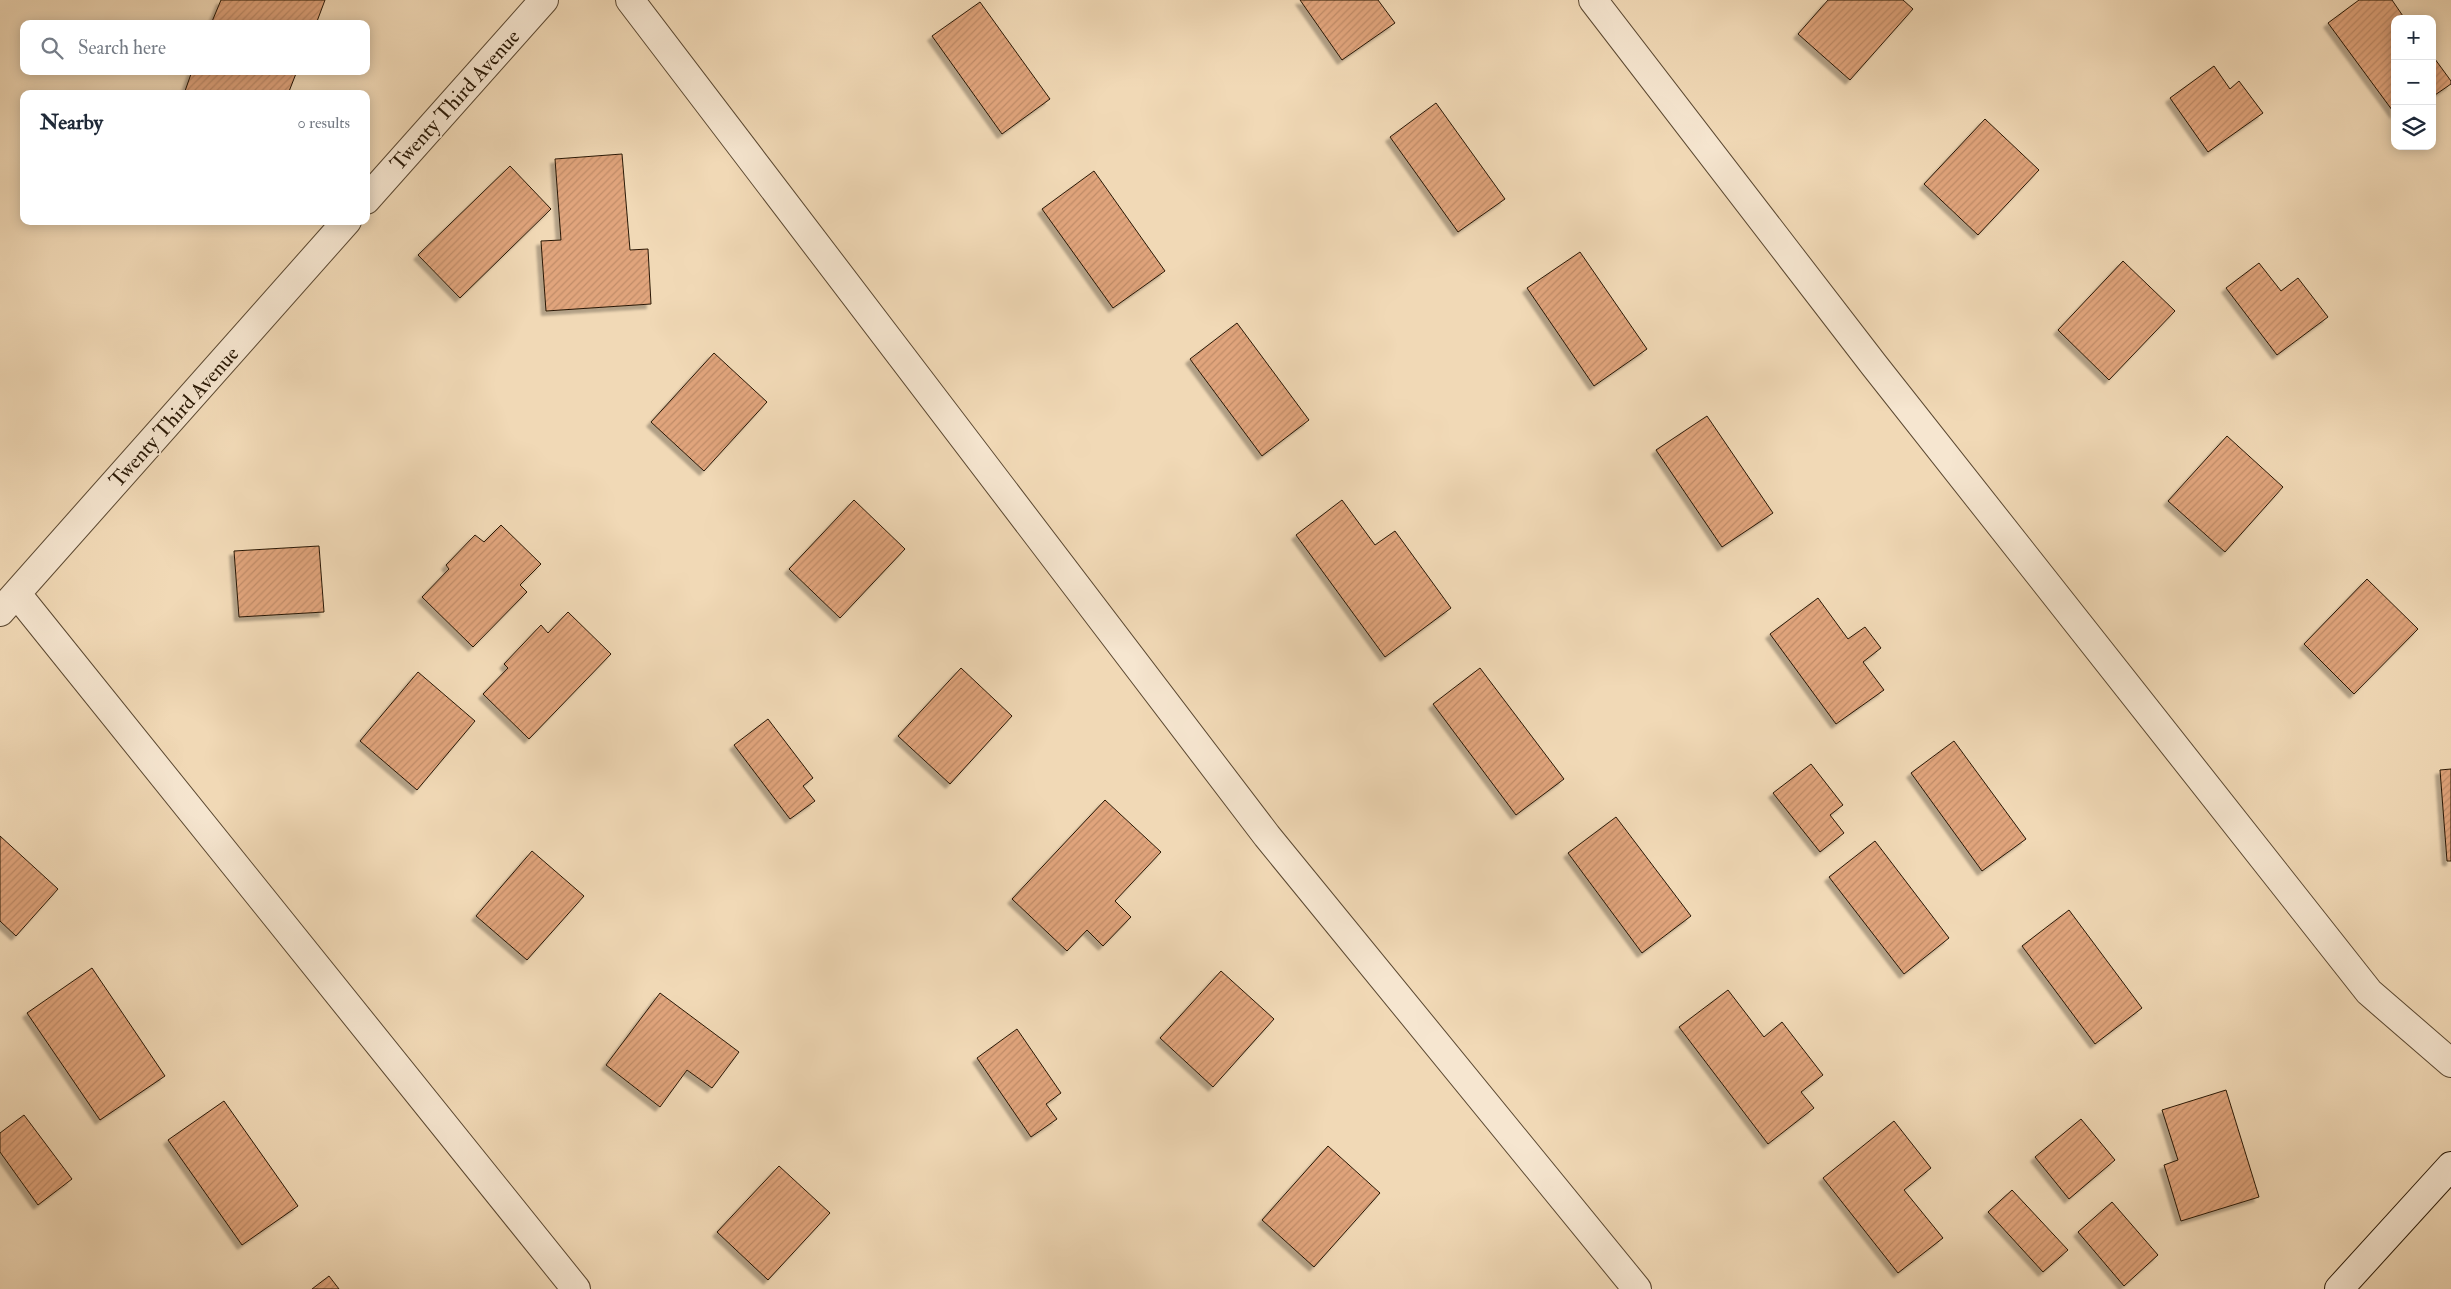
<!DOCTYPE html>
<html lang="en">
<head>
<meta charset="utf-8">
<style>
	body { margin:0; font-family:"IM FELL Double Pica",serif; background:#f6f6f7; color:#1f2937 }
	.controls { position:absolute; right:15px; top:15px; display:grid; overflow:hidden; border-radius:10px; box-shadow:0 2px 12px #0003 }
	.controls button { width:45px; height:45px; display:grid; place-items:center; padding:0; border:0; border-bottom:1px solid #e0e1e3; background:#fff; color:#1f2937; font:25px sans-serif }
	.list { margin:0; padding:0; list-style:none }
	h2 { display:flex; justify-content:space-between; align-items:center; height:65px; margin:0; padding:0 20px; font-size:21px }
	h2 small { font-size:16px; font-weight:400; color:#747a83 }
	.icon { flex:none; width:28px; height:28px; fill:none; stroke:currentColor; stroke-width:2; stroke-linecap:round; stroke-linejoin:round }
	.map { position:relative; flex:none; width:2451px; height:1289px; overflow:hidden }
	.search { position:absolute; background:#fff; box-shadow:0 2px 12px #0003; left:20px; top:20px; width:350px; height:55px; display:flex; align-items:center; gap:12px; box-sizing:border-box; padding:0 18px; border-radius:10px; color:#747a83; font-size:19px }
	.panel { position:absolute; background:#fff; box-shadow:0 2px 12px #0003; left:20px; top:90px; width:350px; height:135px; border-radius:10px }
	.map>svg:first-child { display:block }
	.building { fill:url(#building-hatch); stroke:#291805; filter:url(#shadow) }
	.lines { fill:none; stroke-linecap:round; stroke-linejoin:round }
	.street-casing { stroke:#5b4831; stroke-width:30 }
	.secondary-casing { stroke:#291805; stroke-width:30 }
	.street { stroke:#f6e6d0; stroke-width:28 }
	.secondary { stroke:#f6e6d0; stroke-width:28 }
	.labels { text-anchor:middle; stroke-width:4; stroke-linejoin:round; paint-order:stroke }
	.street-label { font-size:21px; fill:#291805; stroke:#f6e6d0 }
</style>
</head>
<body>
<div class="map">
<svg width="2451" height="1289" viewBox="0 0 2451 1289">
	<defs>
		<pattern id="building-hatch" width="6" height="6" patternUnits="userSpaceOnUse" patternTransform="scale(1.25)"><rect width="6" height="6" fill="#e0a47b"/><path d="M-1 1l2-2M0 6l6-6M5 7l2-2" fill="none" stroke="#c08c69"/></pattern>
		<filter id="shadow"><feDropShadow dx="-4.5" dy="4.5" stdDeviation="1" flood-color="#0004"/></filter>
	</defs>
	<rect width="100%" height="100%" fill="#f1d9b6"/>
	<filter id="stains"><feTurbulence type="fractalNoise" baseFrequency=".004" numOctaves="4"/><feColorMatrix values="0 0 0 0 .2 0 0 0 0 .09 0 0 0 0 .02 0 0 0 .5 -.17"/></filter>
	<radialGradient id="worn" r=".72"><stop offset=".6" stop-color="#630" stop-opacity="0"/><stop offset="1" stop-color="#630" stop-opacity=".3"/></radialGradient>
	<path class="building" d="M221,0H325L316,24H211Z
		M1300,0H1378L1395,23L1342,60Z
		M1828,0H1903L1913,9L1850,80L1798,34Z
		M2359,0H2392L2405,19H2395V114L2328,23Z
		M980,2L1050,99L1002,134L932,36Z
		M2432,55L2451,81V84L2432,97Z
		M2214,66L2230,89L2239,81L2263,113L2208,152L2170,98Z
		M192,71H297L288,94H184Z
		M1436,103L1505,199L1458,232L1390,137Z
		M1985,119L2039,170L1978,235L1924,184Z
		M622,154L630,250L648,249L651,304L546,311L541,241L561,240L555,159Z
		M510,166L551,209L460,298L418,255Z
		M1094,171L1165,271L1113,308L1042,209Z
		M1580,252L1647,349L1594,386L1527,288Z
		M2123,261L2175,311L2109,380L2058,330Z
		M2259,263L2281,291L2298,278L2328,317L2277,355L2226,288Z
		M1237,323L1309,420L1262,456L1190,359Z
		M714,353L767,402L704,471L651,422Z
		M1707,416L1773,513L1722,547L1656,450Z
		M2227,436L2283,487L2225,552L2168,501Z
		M854,500L905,549L840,618L789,569Z
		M1342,500L1375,545L1395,531L1451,608L1385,657L1296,535Z
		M501,525L541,564L520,585L527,592L473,647L422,597L449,569L446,565L475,535L484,542Z
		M319,546L324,612L239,617L234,551Z
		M2367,579L2418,629L2354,694L2304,644Z
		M1818,598L1848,639L1865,627L1881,648L1863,662L1884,690L1836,724L1770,634Z
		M568,612L611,654L529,739L483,694L508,668L504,664L541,625L548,633Z
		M961,668L1012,716L950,784L898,736Z
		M1480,668L1564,779L1516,815L1433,704Z
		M418,672L475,721L417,790L360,741Z
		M768,719L813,778L803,786L815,801L790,819L734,745Z
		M1954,741L2026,839L1982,871L1911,773Z
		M1811,764L1843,805L1830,815L1844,833L1820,852L1773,793Z
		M2451,769V861H2447L2440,770Z
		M1105,800L1161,852L1115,901L1131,917L1103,946L1087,930L1067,951L1012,899Z
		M1616,817L1691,916L1642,953L1568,853Z
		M0,836L58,889L16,936L0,921Z
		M1875,841L1949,938L1904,974L1829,877Z
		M532,851L584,896L527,960L476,916Z
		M2069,910L2142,1008L2095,1044L2022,946Z
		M92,968L165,1076L100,1120L27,1013Z
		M1221,971L1274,1019L1213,1087L1160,1038Z
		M1728,990L1764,1037L1782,1022L1823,1075L1801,1092L1814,1108L1768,1144L1679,1027Z
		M660,993L739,1052L712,1088L687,1070L660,1107L606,1065Z
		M1017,1029L1061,1093L1046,1104L1057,1119L1031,1137L977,1058Z
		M2226,1090L2259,1197L2181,1221L2164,1165L2178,1160L2162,1110Z
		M224,1101L298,1206L242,1245L168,1140Z
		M24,1115L72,1179L38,1205L0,1152V1133Z
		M2081,1119L2115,1160L2069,1199L2035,1157Z
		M1894,1121L1931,1168L1904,1190L1943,1238L1898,1273L1823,1178Z
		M1328,1146L1380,1193L1314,1267L1262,1220Z
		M779,1166L830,1213L768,1280L717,1232Z
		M2012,1190L2068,1250L2043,1272L1988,1212Z
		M2112,1202L2158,1255L2124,1286L2078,1232Z
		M329,1276L339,1289H312Z"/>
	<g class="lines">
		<defs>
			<path id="street" d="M630,0L1267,836L1637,1289
				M1593,0L1874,365L2369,992L2451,1063
				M366,200L544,0
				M17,594L576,1289
				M0,612L347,221"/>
			<path id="secondary" d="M2339,1289L2451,1166"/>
		</defs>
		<use href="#street" class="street-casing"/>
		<use href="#secondary" class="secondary-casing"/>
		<use href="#street" class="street"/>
		<use href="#secondary" class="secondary"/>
	</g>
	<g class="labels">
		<g class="street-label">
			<text transform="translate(455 100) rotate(-48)" y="7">Twenty Third Avenue</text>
			<text transform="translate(174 417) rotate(-48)" y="7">Twenty Third Avenue</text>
		</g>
	</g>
	<rect width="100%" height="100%" filter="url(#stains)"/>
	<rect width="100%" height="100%" fill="url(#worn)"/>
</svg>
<div class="controls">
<button>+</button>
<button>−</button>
<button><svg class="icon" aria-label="layers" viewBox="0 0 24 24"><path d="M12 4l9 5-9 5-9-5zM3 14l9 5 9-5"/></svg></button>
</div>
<div class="search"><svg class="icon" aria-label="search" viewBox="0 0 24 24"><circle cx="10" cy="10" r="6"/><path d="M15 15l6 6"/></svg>Search here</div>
<section class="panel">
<h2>Nearby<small>0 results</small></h2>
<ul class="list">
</ul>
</section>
</div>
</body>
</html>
